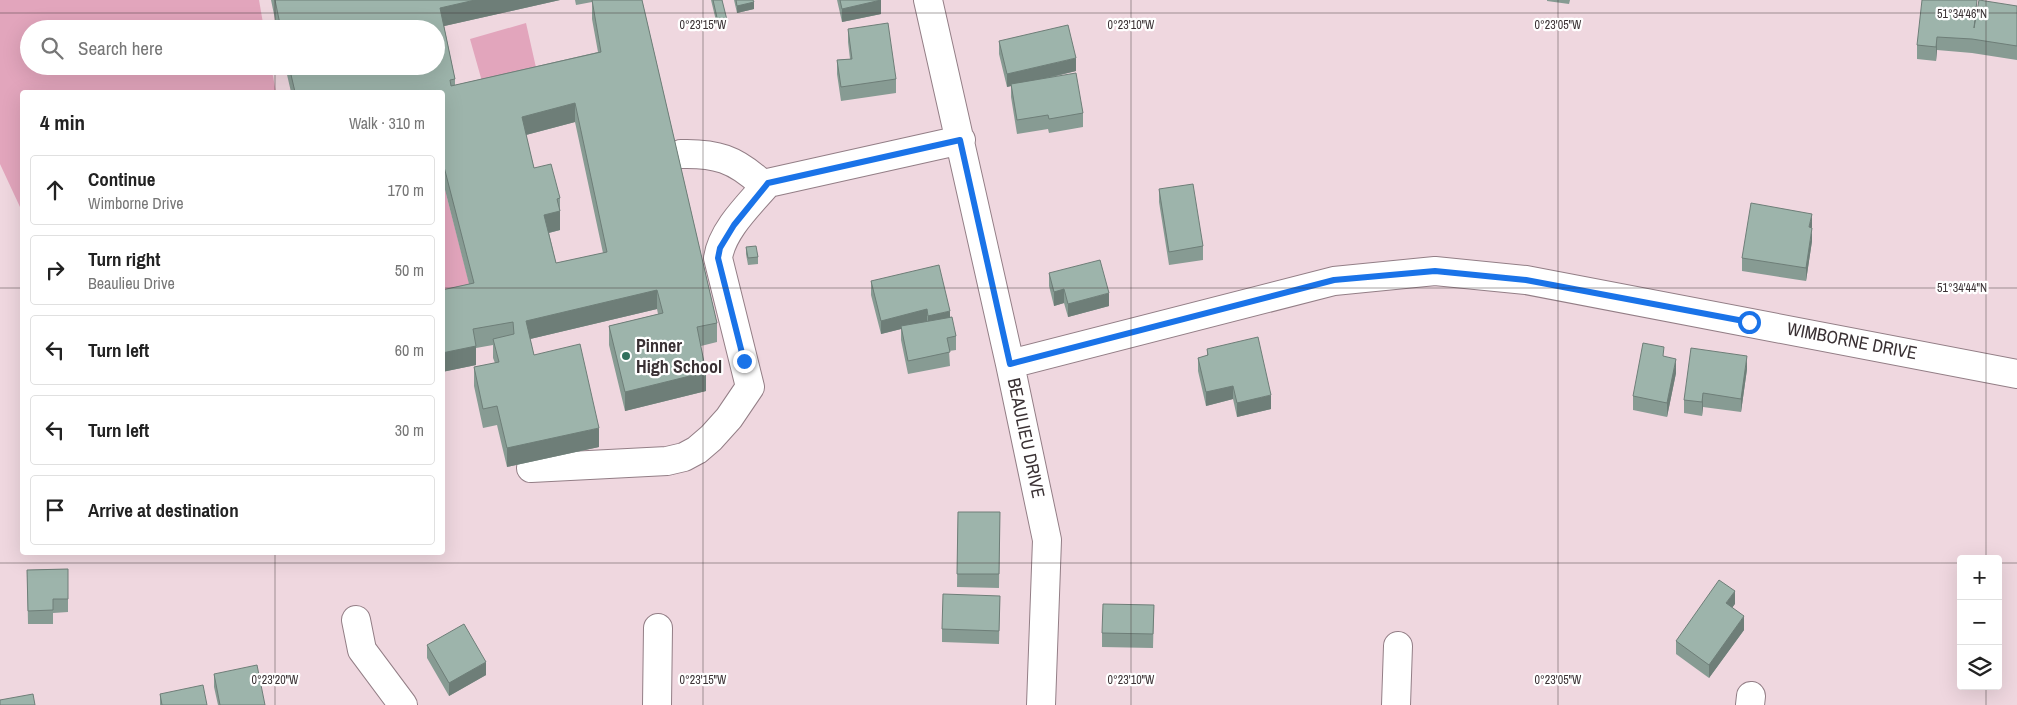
<!DOCTYPE html>
<html lang="en">
<head>
<meta charset="utf-8">
<style>
	body { margin:0; font-family:"Archivo Narrow",sans-serif; background:#f6f6f6; color:#222 }
	.controls { position:absolute; right:15px; bottom:15px; display:grid; overflow:hidden; border-radius:5px; box-shadow:0 5px 20px #0002 }
	.controls button { width:45px; height:45px; display:grid; place-items:center; padding:0; border:0; border-bottom:1px solid #e0e0e0; background:#fff; color:#222; font:25px sans-serif }
	.stop { position:absolute; width:15px; height:15px; margin:-11px; border:4px solid #1a73e8; border-radius:50%; background:#fff }
	.stop.end { background:#1a73e8; border-color:#fff; box-shadow:0 1px 5px #0008 }
	.list { margin:0; padding:0; list-style:none }
	h2 { display:flex; justify-content:space-between; align-items:center; height:65px; margin:0; padding:0 20px; font-size:21px }
	h2 small { font-size:16px; font-weight:400; color:#767676 }
	.list li { display:grid; grid-template-columns:32px 1fr auto; gap:15px; align-items:center; box-sizing:border-box; height:70px; margin:0 10px 10px; padding:0 10px; border:1px solid #e0e0e0; border-radius:5px }
	.list b { display:block; font-size:19px; white-space:nowrap }
	.list p { margin:0; font-size:16px; white-space:nowrap; color:#767676 }
	.list em { font-size:16px; font-style:normal; color:#767676 }
	.icon { flex:none; width:28px; height:28px; fill:none; stroke:currentColor; stroke-width:2; stroke-linecap:round; stroke-linejoin:round }
	.map { position:relative; flex:none; width:2017px; height:705px; overflow:hidden }
	.search { position:absolute; background:#fff; box-shadow:0 5px 20px #0002; left:20px; top:20px; width:425px; height:55px; display:flex; align-items:center; gap:12px; box-sizing:border-box; padding:0 18px; border-radius:28px; color:#767676; font-size:19px }
	.panel { position:absolute; background:#fff; box-shadow:0 5px 20px #0002; left:20px; top:90px; width:425px; height:465px; border-radius:5px }
	.map>svg:first-child { display:block }
	.green { fill:#e2a5bc }
	.lines { fill:none; stroke-linecap:round; stroke-linejoin:round }
	.minor-casing { stroke:#937e86; stroke-width:30 }
	.minor { stroke:#fff; stroke-width:28 }
	.wall { fill:#879b93; fill-rule:evenodd }
	.shaded-wall { fill:#6e7e78 }
	.building { fill:#9db4ab; stroke:#6e7e78; fill-rule:evenodd }
	.route { stroke:#1a73e8; stroke-width:6 }
	.ticks { fill:none; stroke:#3a3134; stroke-width:1; stroke-opacity:0.45 }
	.poi-dot { fill:#31705d; stroke:#fff; stroke-width:2 }
	.labels { text-anchor:middle; stroke-width:4.5; stroke-linejoin:round; paint-order:stroke }
	.street-label { font-size:18px; fill:#3a3134; stroke:#fff }
	.poi-label { font-size:18px; font-weight:bold; fill:#3a3134; stroke:#fff; text-anchor:start }
	.ticks-label { font-size:12px; text-anchor:middle; fill:#3a3134; stroke:#fff; stroke-width:4.5; stroke-linejoin:round; paint-order:stroke }
</style>
</head>
<body>
<div class="map">
<svg width="2017" height="705" viewBox="0 0 2017 705">
	<rect width="100%" height="100%" fill="#efd7df"/>
	<path class="green" d="M0,0H259L264,29H29V66H271L276,92H22V206L20,207L0,164Z
		M526,23L537,72L483,85L470,39Z
		M442,178L474,302L442,308Z"/>
	<g class="lines">
		<defs>
			<path id="minor" d="M928,0L1010,364L1047,540L1041,705
				M681,154C716,153 735,159 761,183H768L961,140
				M1010,364L1334,281L1435,271L1526,280L2017,374
				M531,468L667,461L684,457L697,450L711,438L729,418L750,387L718,258C722,230 750,204 768,183
				M356,620L362,650L403,705
				M657,705L658,628
				M1396,705L1398,646
				M1750,705L1751,696"/>
		</defs>
		<use href="#minor" class="minor-casing"/>
		<use href="#minor" class="minor"/>
	</g>
	<path class="wall" d="M271,0H560L444,26L455,79V85L598,52L592,19V2L576,5L575,0H642L717,323V342L701,346L706,391L625,411L609,345V326L658,314L657,309L530,339L534,355L599,447L507,467L497,425L483,428L474,386V367L495,363L493,358V345L476,348V365L442,372V290L469,284L442,178V92H291L285,66H436V29H277ZM575,122L603,253L556,263L549,233L560,230V198L534,168L526,135Z
		M711,0H722L727,27L718,29Z
		M734,0H753L754,9L737,13Z
		M837,0H881V14L842,22Z
		M1547,0H1570L1569,4L1547,1Z
		M2017,6V60L1972,53L1937,50L1936,61L1917,59V45L1977,13Z
		M848,29L896,79V93L841,101L837,74V60L850,59L848,42Z
		M999,41L1076,71L1053,77L1083,113V127L1049,133L1048,129L1017,134L1011,97V86L1007,87L999,54Z
		M1159,189L1203,246V260L1169,265L1159,202Z
		M1812,241L1806,281L1742,271V258Z
		M746,247L758,257V264L748,265L746,254Z
		M1049,273L1109,306L1068,317L1064,303L1054,306L1049,286Z
		M871,281L950,317L956,336V350L949,351L950,366L908,374L901,340V329L881,334L871,295Z
		M1207,349L1271,409L1237,417L1233,399L1206,406L1198,371V358L1207,356Z
		M1664,357L1676,373L1667,417L1633,410V396Z
		M1747,369L1741,412L1703,407L1702,416L1684,413V400Z
		M958,512H1000L999,588L957,587Z
		M68,569V612L53,613V624H28L27,570Z
		M1000,596L999,644L942,642V629Z
		M1735,604L1732,607L1744,630L1709,678L1676,654V641Z
		M1154,605L1153,648L1102,647V633Z
		M427,645L486,675L449,696L427,658Z
		M214,674L265,705H218L214,687Z
		M160,694L207,705H160Z"/>
	<path class="shaded-wall" d="M475,0H560L440,27V8Z
		M881,0V14L842,22V9Z
		M754,2V9L737,13V6Z
		M727,20V27L718,29V22Z
		M1937,37V50L1936,61V47Z
		M1076,58V71L1011,86V84V86L1007,87V74Z
		M575,103V122L522,136V117Z
		M560,211V230L544,234V215Z
		M1812,214V228L1809,227Z
		M1812,228V241L1806,281V268Z
		M1064,289V303L1054,306V292Z
		M657,290V309L526,340V321Z
		M1109,293V306L1068,317V304Z
		M927,309V322L901,326V329L881,334V321Z
		M950,311V324L928,330V316Z
		M476,346V365L442,372V353Z
		M1747,356V369L1741,412V399Z
		M1676,359V373L1667,417V403Z
		M706,372V391L625,411V392Z
		M1233,386V399L1206,406V392Z
		M1703,393V407L1702,416V402Z
		M1271,395V409L1237,417V403Z
		M599,428V447L507,467V448Z
		M1735,591V604L1726,616V603Z
		M1744,616V630L1709,678V665Z
		M486,662V675L449,696V683Z"/>
	<path class="building" d="M275,0H475L440,8L455,79L450,80L451,86L601,52L592,0H642L717,323L697,327L706,372L625,392L609,326L663,313L657,290L526,321L534,355L580,344L599,428L507,448L497,406L483,409L474,367L499,362L493,339L514,334L513,322L473,329L476,346L442,353V290L474,283L442,159V92H295L289,66H436V29H281ZM575,103L607,252L556,263L544,215L560,211L557,199L560,198L551,164L534,168L522,117Z
		M713,0H722L727,20L718,22Z
		M736,0H753L754,2L737,6Z
		M840,0H881L842,9Z
		M1922,0H1977L1974,28L1979,0L2017,6V46L1972,39L1937,37L1936,47L1917,45Z
		M888,23L896,79L841,87L837,60L852,59L848,29Z
		M1068,25L1076,58L1007,74L999,41Z
		M1076,73L1083,113L1049,119L1048,115L1017,120L1011,84Z
		M1193,184L1203,246L1169,252L1159,189Z
		M1751,203L1812,214L1809,227L1812,228L1806,268L1742,258Z
		M756,246L758,257L748,258L746,247Z
		M1100,260L1109,293L1068,304L1064,289L1054,292L1049,273Z
		M939,265L950,311L928,316L927,309L881,321L871,281Z
		M952,317L956,336L947,338L950,352L908,361L901,326Z
		M1258,337L1271,395L1237,403L1233,386L1206,392L1198,358L1208,355L1207,349Z
		M1643,343L1664,347L1663,356L1676,359L1667,403L1633,396Z
		M1691,348L1747,356L1741,399L1703,393L1702,402L1684,400Z
		M958,512H1000L999,574H957Z
		M68,569V599H53V610L28,611L27,570Z
		M1719,580L1735,591L1726,603L1744,616L1709,665L1676,641Z
		M943,594L1000,596L999,631L942,629Z
		M1103,604L1154,605L1153,634L1102,633Z
		M464,624L486,662L449,683L427,645Z
		M257,665L265,705H220L214,674Z
		M203,685L207,705H162L160,694Z
		M33,694L35,705H0V700Z"/>
	<g class="lines">
		<path class="route" d="M744,361L718,258L720,248L734,225L768,183L960,140L1010,364L1334,280L1435,271L1526,280L1749,322"/>
	</g>
	<path class="ticks" d="M275,0V29M703,0V705M1131,0V705M1558,0V705M1986,0V559M0,13H2017M275,66V92M0,288H22M442,288H2017M275,552V705M0,563H1961M1998,563H2017M1986,686V705"/>
	<circle class="poi-dot" cx="626" cy="356" r="5"/>
	<g class="labels">
		<g class="street-label">
			<text transform="translate(1852 341) rotate(11)" y="6">WIMBORNE DRIVE</text>
			<text transform="translate(1026 438) rotate(78)" y="6">BEAULIEU DRIVE</text>
		</g>
		<g class="poi-label">
			<text x="636" y="352">Pinner<tspan x="636" dy="21">High School</tspan></text>
		</g>
	</g>
	<g class="ticks-label">
		<text x="1962" y="18">51°34'46"N</text>
		<text x="703" y="29">0°23'15"W</text>
		<text x="1131" y="29">0°23'10"W</text>
		<text x="1558" y="29">0°23'05"W</text>
		<text x="1962" y="292">51°34'44"N</text>
		<text x="275" y="684">0°23'20"W</text>
		<text x="703" y="684">0°23'15"W</text>
		<text x="1131" y="684">0°23'10"W</text>
		<text x="1558" y="684">0°23'05"W</text>
	</g>
</svg>
<div class="controls">
<button>+</button>
<button>−</button>
<button><svg class="icon" aria-label="layers" viewBox="0 0 24 24"><path d="M12 4l9 5-9 5-9-5zM3 14l9 5 9-5"/></svg></button>
</div>
<div class="stop" style="left:1749px;top:322px"></div>
<div class="stop end" style="left:744px;top:361px"></div>
<div class="search"><svg class="icon" aria-label="search" viewBox="0 0 24 24"><circle cx="10" cy="10" r="6"/><path d="M15 15l6 6"/></svg>Search here</div>
<section class="panel">
<h2>4 min<small>Walk · 310 m</small></h2>
<ul class="list">
<li><svg class="icon" aria-label="ahead" viewBox="0 0 24 24"><path d="M12 20V5M6 11l6-6 6 6"/></svg><div><b>Continue</b><p>Wimborne Drive</p></div><em>170 m</em></li>
<li><svg class="icon" aria-label="right" viewBox="0 0 24 24"><path d="M7 20v-9h11M14 6l5 5-5 5"/></svg><div><b>Turn right</b><p>Beaulieu Drive</p></div><em>50 m</em></li>
<li><svg class="icon" aria-label="left" viewBox="0 0 24 24"><path d="M17 20v-9H6M10 6l-5 5 5 5"/></svg><div><b>Turn left</b></div><em>60 m</em></li>
<li><svg class="icon" aria-label="left" viewBox="0 0 24 24"><path d="M17 20v-9H6M10 6l-5 5 5 5"/></svg><div><b>Turn left</b></div><em>30 m</em></li>
<li><svg class="icon" aria-label="arrive" viewBox="0 0 24 24"><path d="M6 21V4h12l-3 4 3 4H6"/></svg><div><b>Arrive at destination</b></div></li>
</ul>
</section>
</div>
</body>
</html>
